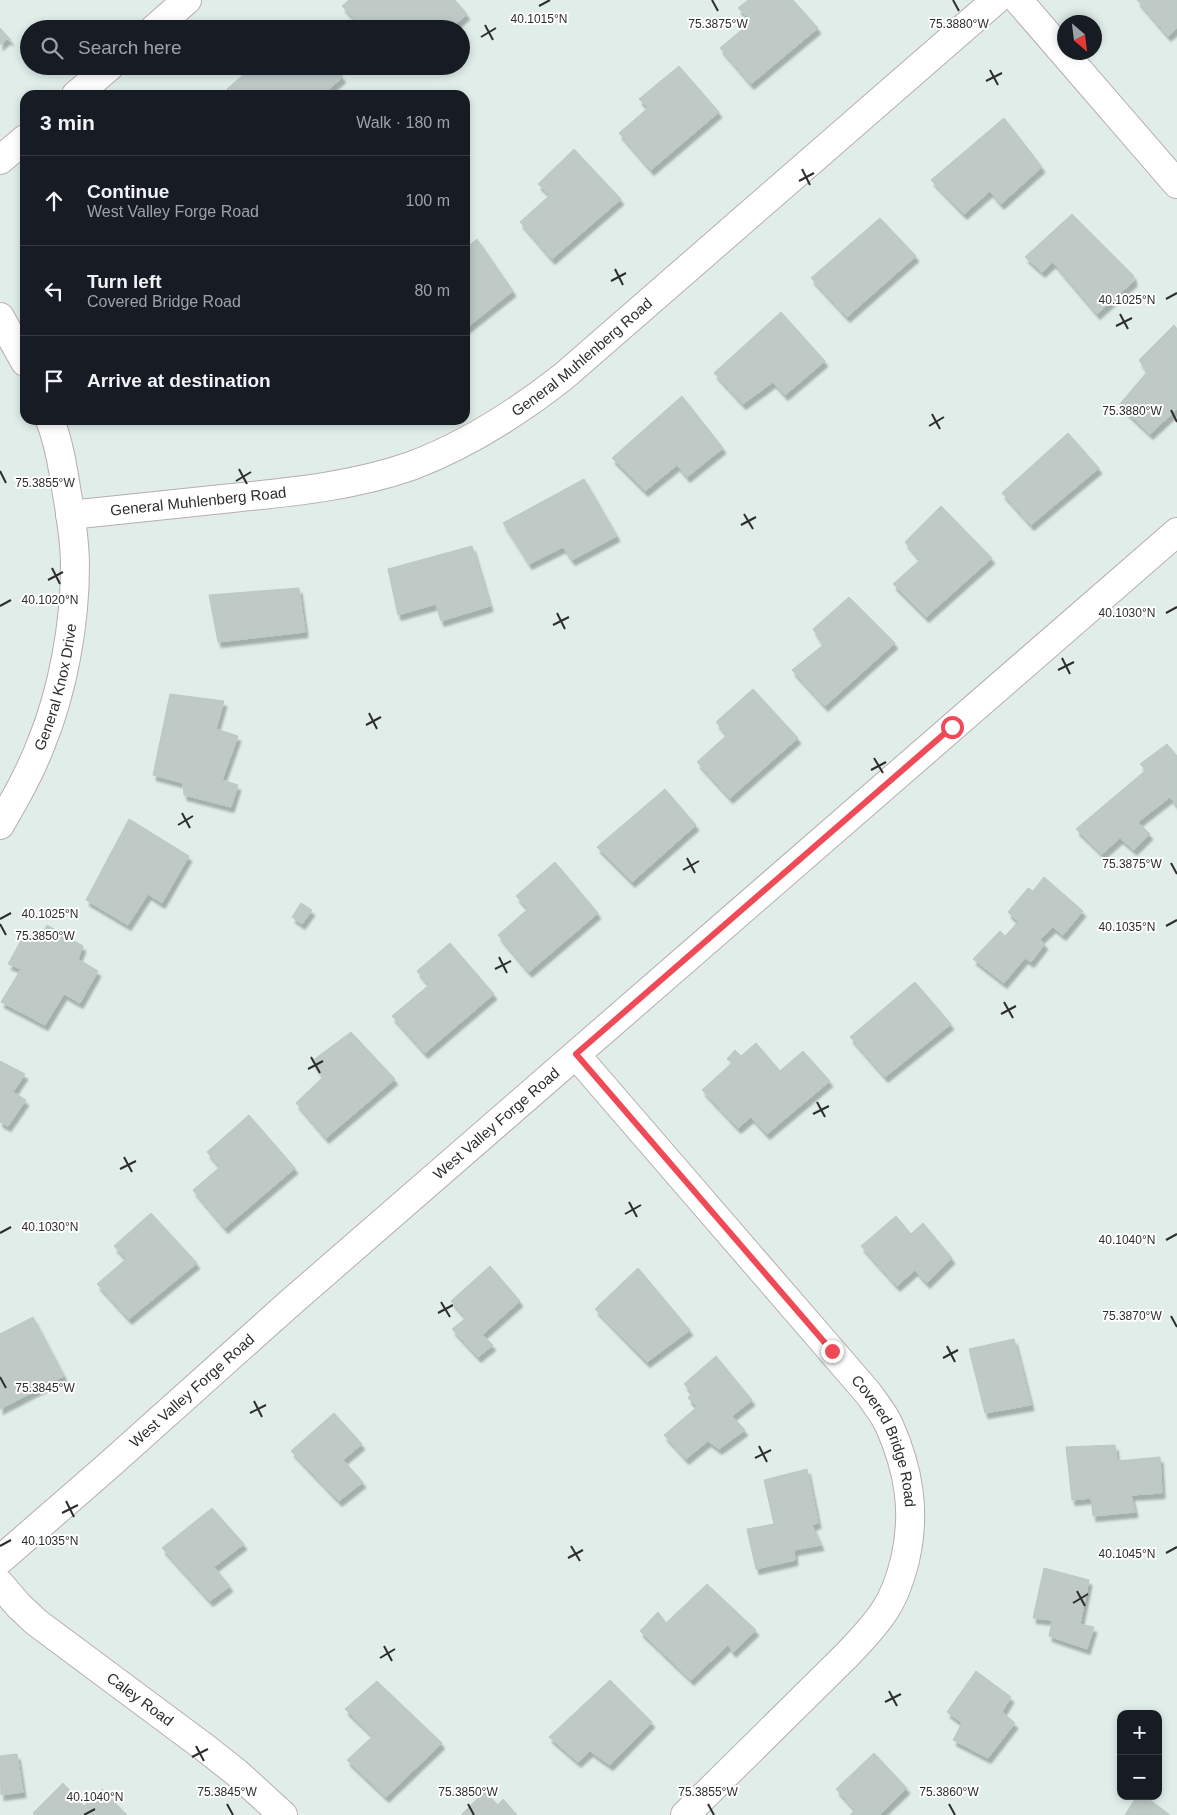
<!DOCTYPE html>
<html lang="en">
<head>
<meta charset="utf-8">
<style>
	body { margin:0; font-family:Arial,sans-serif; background:#242831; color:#f1f3f6 }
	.controls { position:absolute; right:15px; bottom:15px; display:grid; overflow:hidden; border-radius:10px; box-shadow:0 2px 8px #0003 }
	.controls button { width:45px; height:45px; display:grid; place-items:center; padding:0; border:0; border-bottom:1px solid #363941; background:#171b24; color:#f1f3f6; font:25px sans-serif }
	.compass { position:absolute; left:1057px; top:15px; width:45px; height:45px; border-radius:50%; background:#171b24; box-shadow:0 2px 8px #0003; rotate:152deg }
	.stop { position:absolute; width:15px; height:15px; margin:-11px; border:4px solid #f04a56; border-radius:50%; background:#fff }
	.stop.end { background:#f04a56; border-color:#fff; box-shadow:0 1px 5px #0008 }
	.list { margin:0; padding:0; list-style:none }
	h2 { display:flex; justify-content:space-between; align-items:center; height:65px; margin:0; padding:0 20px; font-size:21px }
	h2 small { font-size:16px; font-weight:400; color:#9ea1a6 }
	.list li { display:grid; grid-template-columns:32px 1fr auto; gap:15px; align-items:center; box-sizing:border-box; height:90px; padding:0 20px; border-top:1px solid #363941 }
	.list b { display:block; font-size:19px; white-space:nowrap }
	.list p { margin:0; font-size:16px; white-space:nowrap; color:#9ea1a6 }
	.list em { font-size:16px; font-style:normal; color:#9ea1a6 }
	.icon { flex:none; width:28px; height:28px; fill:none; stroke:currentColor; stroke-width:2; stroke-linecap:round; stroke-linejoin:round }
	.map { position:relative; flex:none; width:1177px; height:1815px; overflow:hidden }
	.search { position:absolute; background:#171b24; box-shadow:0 2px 8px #0003; left:20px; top:20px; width:450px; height:55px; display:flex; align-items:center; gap:12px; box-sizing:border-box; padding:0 18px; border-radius:28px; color:#9ea1a6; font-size:19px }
	.panel { position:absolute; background:#171b24; box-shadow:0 2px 8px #0003; left:20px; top:90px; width:450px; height:335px; border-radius:15px }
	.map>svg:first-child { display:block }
	.building { fill:#bfc9c6; stroke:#bac9c5; filter:url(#shadow) }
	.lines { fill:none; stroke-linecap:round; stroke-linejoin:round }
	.minor-casing { stroke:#b8adae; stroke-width:30 }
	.secondary-casing { stroke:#b8adae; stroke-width:30 }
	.minor { stroke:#fff; stroke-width:28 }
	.secondary { stroke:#fff; stroke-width:28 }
	.route { stroke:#f04a56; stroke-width:6 }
	.ticks { fill:none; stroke:#2d2d2d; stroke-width:2 }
	.labels { text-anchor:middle; stroke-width:4; stroke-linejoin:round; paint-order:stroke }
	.street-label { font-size:15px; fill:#2d2d2d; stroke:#fff }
	.ticks-label { font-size:12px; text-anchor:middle; fill:#2d2d2d; stroke:#fff; stroke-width:4; stroke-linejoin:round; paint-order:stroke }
</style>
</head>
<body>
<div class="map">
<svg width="1177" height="1815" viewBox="0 0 1177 1815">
	<defs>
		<filter id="shadow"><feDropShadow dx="3" dy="5.5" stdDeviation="1" flood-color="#0004"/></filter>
	</defs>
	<rect width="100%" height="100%" fill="#e0ede9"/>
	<path class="building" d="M349,0H455L467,14L450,29H399L394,23L388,29H364L342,6Z
		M748,0H793L818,28L751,84L720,48L752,21L738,8Z
		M1137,0H1177V28L1168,36Z
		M0,28L11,40L7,39L0,45Z
		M253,66H332L343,77L322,95H233L227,89Z
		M679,66L719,112L651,170L619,133L648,108L639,99Z
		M1004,118L1042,167L1001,204L990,191L964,214L931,180Z
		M574,149L621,199L552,259L520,222L550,195L538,184Z
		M1072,214L1133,275L1134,281L1097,314L1053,262L1042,272L1025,257Z
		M880,218L916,256L847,317L811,278Z
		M477,239L513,291L465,329V249Z
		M781,312L825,361L785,395L773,382L743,404L714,373Z
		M1174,325L1177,329V409L1150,434L1119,405L1147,372L1139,360Z
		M682,396L723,448L687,477L677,465L645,491L612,458Z
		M1068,433L1099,468L1031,525L1002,493Z
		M584,479L617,536L572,560L563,547L529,564L503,523Z
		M941,506L992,558L926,617L893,584L920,560L905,542Z
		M472,546L490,606L441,621L436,604L398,615L388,569Z
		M299,588L305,632L218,642L209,595Z
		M849,597L895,643L825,706L792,670L823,645L813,629Z
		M753,689L798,738L730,798L697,762L727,735L716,722Z
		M170,694L224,701L216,729L238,736L222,780L238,785L231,807L184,795L183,783L153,775Z
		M1167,744L1177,756V806L1170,797L1138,822L1150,834L1134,850L1120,838L1102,854L1076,829L1146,770L1140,764Z
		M665,789L696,825L632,882L597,847Z
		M129,819L189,856L162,903L148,894L128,925L86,900Z
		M555,862L598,913L529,972L498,935L528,909L516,896Z
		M1044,877L1083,911L1063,935L1053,927L1040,939L1045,944L1031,962L1025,958L1004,983L973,959L1000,931L1005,936L1018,922L1008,912L1028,888L1033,891Z
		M301,903L312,910L302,924L292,917Z
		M47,925L83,946L78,959L98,971L80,1003L64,994L45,1025L1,1002L21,969L8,964L24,935L39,941Z
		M450,943L494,994L425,1053L392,1016L429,985L417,971Z
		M915,982L951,1024L885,1077L850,1037Z
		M351,1032L395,1079L326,1138L296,1103L323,1077L312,1061Z
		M756,1043L780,1071L803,1051L830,1081L767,1134L751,1117L738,1128L702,1090L732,1063L727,1059L735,1050L741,1056Z
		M0,1061L25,1074L13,1092L26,1100L8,1126L0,1122Z
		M249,1115L295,1168L225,1228L193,1190L220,1167L207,1152Z
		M151,1213L197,1263L129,1319L97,1284L126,1259L114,1246Z
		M896,1216L911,1234L923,1223L952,1258L927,1283L915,1270L897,1286L861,1246Z
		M490,1266L520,1301L482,1335L493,1345L478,1357L452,1329L466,1318L451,1301Z
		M638,1268L690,1330L647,1362L595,1309Z
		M33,1317L64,1376L0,1409V1334Z
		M1014,1339L1031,1405L985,1413L969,1349Z
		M716,1356L752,1400L732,1416L745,1430L719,1449L708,1441L686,1459L664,1435L697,1407L688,1398L692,1393L684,1384Z
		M334,1413L362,1444L343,1460L363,1482L339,1501L291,1451Z
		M1115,1445L1117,1461L1160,1457L1162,1493L1131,1495L1135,1512L1093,1516L1091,1498L1072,1500L1066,1447Z
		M807,1469L818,1523L812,1525L821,1545L794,1550L795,1560L756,1569L747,1529L774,1524L764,1480Z
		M212,1508L244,1544L214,1567L230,1586L210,1601L162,1548Z
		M1044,1568L1089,1580L1080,1624L1094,1627L1087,1649L1049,1636L1052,1620L1033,1618Z
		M707,1584L756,1630L733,1652L728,1645L691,1680L640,1631L658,1612L666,1623Z
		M976,1671L1011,1697L1002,1712L1015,1723L988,1758L953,1740L962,1723L947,1712Z
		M610,1680L652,1722L610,1765L590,1751L578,1762L549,1737Z
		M377,1681L442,1743L386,1797L347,1760L373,1736L345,1709Z
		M874,1753L907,1788L879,1815H850L855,1810L836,1789Z
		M17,1754L23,1792L1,1795L0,1756Z
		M63,1783L84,1806L102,1789L127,1815H35L33,1813Z
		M485,1791L498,1805L503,1799L517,1815H461Z
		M1137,1796H1145L1170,1815H1125Z"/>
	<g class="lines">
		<defs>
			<g id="minor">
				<path d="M1018,0L1177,184"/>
				<path d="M154,29L187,0"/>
				<path d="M76,95L110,66"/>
				<path d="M0,160L25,139"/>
				<path d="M0,317L25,362"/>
				<path id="s1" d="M70,515C124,509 178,504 232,498C292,492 354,486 411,466C467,445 517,413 564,376L996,0"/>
				<path id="s2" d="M0,825C15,799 30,773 41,744C63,691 75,623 75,566C75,542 71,517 67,494C63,469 59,443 50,420"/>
				<path id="s3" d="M576,1055L868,1393C875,1403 884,1414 889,1425C909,1470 916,1512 905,1560C901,1576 895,1595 885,1610C875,1626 861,1640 848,1654L685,1815"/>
				<path id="s4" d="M0,1584L19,1606L36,1622L204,1747L237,1773L283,1815"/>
			</g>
			<g id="secondary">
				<path id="s5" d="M0,1560L108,1466L290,1303L1177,532"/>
			</g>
		</defs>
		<use href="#minor" class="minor-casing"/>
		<use href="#secondary" class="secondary-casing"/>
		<use href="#minor" class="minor"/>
		<use href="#secondary" class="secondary"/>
	</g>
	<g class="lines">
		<path class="route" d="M832,1351L576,1054L952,727"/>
	</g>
	<path class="ticks" d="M712,0L718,11M953,0L959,11M539,6L550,0M485,25L493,40M481,37L496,28M990,70L998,85M986,81L1002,73M802,169L810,185M799,181L814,173M615,269L623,285M611,281L626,273M1166,299L1177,293M1120,314L1128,329M1116,326L1132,318M1171,410L1177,422M932,414L940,429M929,426L944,417M239,469L247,484M0,471L6,483M236,481L251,472M744,514L753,529M741,525L756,517M52,568L60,584M48,580L63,572M0,606L11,600M557,613L565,629M1166,613L1177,607M553,625L569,617M1062,658L1070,674M1058,670L1074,662M369,713L377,729M366,725L381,717M874,758L883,773M871,770L886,762M182,813L190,828M178,825L193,816M687,858L695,873M1171,863L1177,874M683,870L699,861M0,919L11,913M0,924L6,935M1166,926L1177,920M499,957L507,973M495,969L511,961M1004,1002L1013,1018M1001,1014L1016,1006M311,1057L320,1073M308,1069L323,1061M817,1102L825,1117M813,1114L829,1106M124,1157L132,1172M120,1169L136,1161M629,1202L637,1217M625,1214L641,1205M0,1233L11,1227M1166,1240L1177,1234M441,1302L450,1317M438,1313L453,1305M1171,1316L1177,1327M947,1346L955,1362M943,1358L958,1350M0,1377L6,1388M254,1401L262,1417M250,1413L266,1405M759,1446L767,1462M755,1458L771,1450M66,1501L74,1517M62,1513L78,1505M0,1546L11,1540M571,1546L580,1561M1166,1553L1177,1547M568,1558L583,1550M1077,1591L1085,1606M1073,1603L1088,1594M384,1646L392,1661M380,1658L395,1649M889,1691L897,1706M885,1702L901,1694M196,1746L204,1761M192,1757L208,1749M227,1804L233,1815M468,1804L474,1815M708,1804L714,1815M949,1804L955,1815M84,1815L95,1809"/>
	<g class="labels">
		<g class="street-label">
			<text dy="5" stroke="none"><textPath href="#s1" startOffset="549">General Muhlenberg Road</textPath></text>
			<text dy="5" stroke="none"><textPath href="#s1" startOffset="129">General Muhlenberg Road</textPath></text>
			<text dy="5" stroke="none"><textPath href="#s2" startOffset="150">General Knox Drive</textPath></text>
			<text dy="5" stroke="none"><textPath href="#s5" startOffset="661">West Valley Forge Road</textPath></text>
			<text dy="5" stroke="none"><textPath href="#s5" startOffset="256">West Valley Forge Road</textPath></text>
			<text dy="5" stroke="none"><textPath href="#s3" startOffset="498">Covered Bridge Road</textPath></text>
			<text dy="5" stroke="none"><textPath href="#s4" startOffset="182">Caley Road</textPath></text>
		</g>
	</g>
	<g class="ticks-label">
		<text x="539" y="23">40.1015°N</text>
		<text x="718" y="28">75.3875°W</text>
		<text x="959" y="28">75.3880°W</text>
		<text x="1127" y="304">40.1025°N</text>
		<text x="1132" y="415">75.3880°W</text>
		<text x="45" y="487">75.3855°W</text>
		<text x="50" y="604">40.1020°N</text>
		<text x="1127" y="617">40.1030°N</text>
		<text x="1132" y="868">75.3875°W</text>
		<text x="50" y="918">40.1025°N</text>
		<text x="1127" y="931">40.1035°N</text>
		<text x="45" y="940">75.3850°W</text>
		<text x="50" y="1231">40.1030°N</text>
		<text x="1127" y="1244">40.1040°N</text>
		<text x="1132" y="1320">75.3870°W</text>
		<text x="45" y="1392">75.3845°W</text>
		<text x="50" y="1545">40.1035°N</text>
		<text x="1127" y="1558">40.1045°N</text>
		<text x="227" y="1796">75.3845°W</text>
		<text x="468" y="1796">75.3850°W</text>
		<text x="708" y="1796">75.3855°W</text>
		<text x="949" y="1796">75.3860°W</text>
		<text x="95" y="1801">40.1040°N</text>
	</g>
</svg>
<div class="controls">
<button>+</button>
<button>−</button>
</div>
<svg class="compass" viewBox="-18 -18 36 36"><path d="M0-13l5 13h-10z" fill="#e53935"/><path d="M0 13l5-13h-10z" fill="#9ea1a6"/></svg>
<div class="stop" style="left:952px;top:727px"></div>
<div class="stop end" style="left:832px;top:1351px"></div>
<div class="search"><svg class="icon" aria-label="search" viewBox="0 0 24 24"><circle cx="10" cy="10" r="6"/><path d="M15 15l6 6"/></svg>Search here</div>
<section class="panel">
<h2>3 min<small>Walk · 180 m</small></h2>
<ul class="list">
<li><svg class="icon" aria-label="ahead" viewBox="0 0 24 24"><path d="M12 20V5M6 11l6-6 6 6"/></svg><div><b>Continue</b><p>West Valley Forge Road</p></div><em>100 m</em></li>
<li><svg class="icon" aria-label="left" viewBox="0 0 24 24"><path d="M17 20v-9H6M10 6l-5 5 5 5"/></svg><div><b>Turn left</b><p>Covered Bridge Road</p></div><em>80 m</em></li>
<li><svg class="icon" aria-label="arrive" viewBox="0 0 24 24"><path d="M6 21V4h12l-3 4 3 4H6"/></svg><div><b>Arrive at destination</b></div></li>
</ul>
</section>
</div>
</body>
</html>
